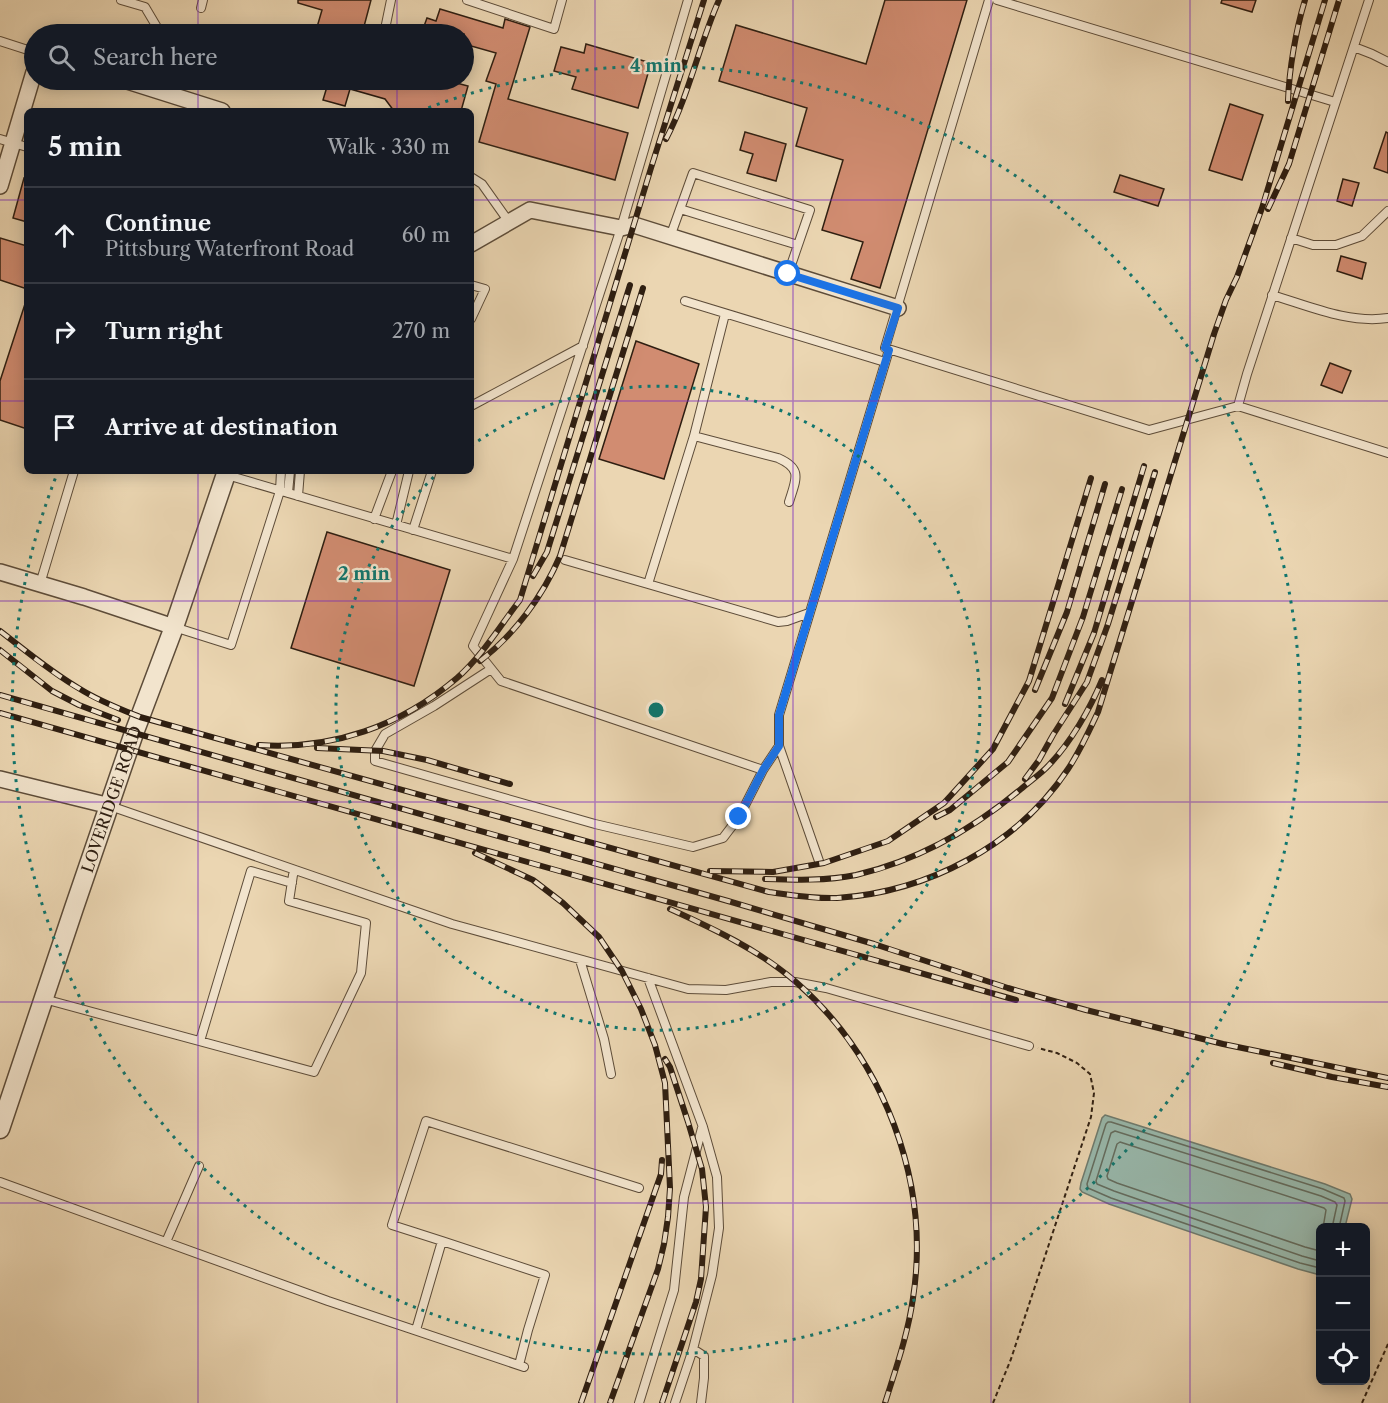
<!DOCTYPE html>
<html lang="en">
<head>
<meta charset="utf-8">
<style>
	body { margin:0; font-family:"Libre Caslon Text",serif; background:#20242c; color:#f1f3f6 }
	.controls { position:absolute; right:18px; bottom:18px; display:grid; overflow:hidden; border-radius:9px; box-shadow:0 3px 15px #0003 }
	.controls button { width:54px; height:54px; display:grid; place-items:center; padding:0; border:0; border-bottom:2px solid #363941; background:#171b24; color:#f1f3f6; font:30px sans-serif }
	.stop { position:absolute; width:18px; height:18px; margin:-14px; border:4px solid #1a73e8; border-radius:50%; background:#fff }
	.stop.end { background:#1a73e8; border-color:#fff; box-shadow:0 2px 6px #0008 }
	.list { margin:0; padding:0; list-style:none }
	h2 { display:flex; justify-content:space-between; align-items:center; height:78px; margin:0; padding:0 24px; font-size:26px }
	h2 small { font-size:20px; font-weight:400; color:#9ea1a6 }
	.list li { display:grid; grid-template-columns:39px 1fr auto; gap:18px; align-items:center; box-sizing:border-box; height:96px; padding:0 24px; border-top:2px solid #363941 }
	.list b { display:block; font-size:22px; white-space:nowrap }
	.list p { margin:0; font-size:20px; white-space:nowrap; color:#9ea1a6 }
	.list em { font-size:20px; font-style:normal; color:#9ea1a6 }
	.icon { flex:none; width:33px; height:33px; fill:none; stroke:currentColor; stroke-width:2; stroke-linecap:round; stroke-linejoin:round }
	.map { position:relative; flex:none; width:1388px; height:1403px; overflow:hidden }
	.search { position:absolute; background:#171b24; box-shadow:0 3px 15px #0003; left:24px; top:24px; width:450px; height:66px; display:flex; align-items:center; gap:15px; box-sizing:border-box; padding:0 21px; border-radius:33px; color:#9ea1a6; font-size:22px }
	.panel { position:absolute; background:#171b24; box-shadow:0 3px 15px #0003; left:24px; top:108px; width:450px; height:366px; border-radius:9px }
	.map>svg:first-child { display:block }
	.water { fill:#98b9ad; stroke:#6e7b6f; stroke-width:1.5 }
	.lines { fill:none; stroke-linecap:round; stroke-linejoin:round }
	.shore { stroke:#636c5f; stroke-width:1.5 }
	.building { fill:#d18c71; stroke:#2e1e11; stroke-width:1.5 }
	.service-casing { stroke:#5d4c39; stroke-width:10 }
	.minor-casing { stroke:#5d4c39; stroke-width:18 }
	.tertiary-casing { stroke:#5d4c39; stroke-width:21 }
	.path { stroke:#2e1e11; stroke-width:2; stroke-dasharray:4.5 3; stroke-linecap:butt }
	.service { stroke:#f2e4cd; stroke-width:8 }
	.minor { stroke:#f2e4cd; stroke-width:15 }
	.tertiary { stroke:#f2e4cd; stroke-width:18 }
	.rail-casing { stroke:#2e1e11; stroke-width:6 }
	.rail { stroke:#f2e4cd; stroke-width:4; stroke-dasharray:11; stroke-linecap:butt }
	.route { stroke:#1a73e8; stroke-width:8 }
	.grid { fill:none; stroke:#7b2cbf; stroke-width:1.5; stroke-opacity:0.55 }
	.ring { fill:none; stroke:#0f766e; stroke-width:3; stroke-dasharray:3 6 }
	.labels { text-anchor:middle; stroke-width:4.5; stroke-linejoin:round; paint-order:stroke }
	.street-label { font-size:16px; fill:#2e1e11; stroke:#f2e4cd }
	.centre { fill:#0f766e; stroke:#f2e4cd; stroke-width:3 }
	.ring-label { font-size:18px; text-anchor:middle; font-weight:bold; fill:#0f766e; stroke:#f2e4cd; stroke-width:4.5; stroke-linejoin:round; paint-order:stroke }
</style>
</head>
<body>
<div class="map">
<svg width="1388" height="1403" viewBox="0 0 1388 1403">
	<rect width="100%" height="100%" fill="#ebd6b2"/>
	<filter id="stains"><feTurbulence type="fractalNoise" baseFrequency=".00333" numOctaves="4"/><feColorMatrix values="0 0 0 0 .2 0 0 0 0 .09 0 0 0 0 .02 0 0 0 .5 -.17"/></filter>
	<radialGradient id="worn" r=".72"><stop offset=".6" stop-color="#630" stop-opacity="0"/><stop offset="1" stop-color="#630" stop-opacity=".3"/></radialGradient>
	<path class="water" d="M1105,1115L1325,1184L1350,1194L1352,1199L1345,1227L1320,1228V1275L1298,1269L1109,1204L1082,1192L1080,1189L1081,1183L1102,1118Z"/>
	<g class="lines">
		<path class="shore" d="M1320,1251L1305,1247L1117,1183L1108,1179L1107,1176L1117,1144L1120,1142L1324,1208L1326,1210L1323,1228
			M1320,1261L1302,1256L1114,1191L1097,1184L1096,1181L1111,1133L1115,1131L1321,1196L1335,1202L1337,1205L1332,1228
			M1320,1268L1300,1263L1111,1198L1088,1188L1087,1184L1106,1124L1108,1122H1111L1323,1189L1344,1198L1345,1201L1339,1228"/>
	</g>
	<path class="building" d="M298,0H371L362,34H315L322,10L298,3Z
		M885,0H967L880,288L851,279L863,242L822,230L843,160L796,146L807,108L719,81L736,25L866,64Z
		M1222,0H1256L1252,12L1221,3Z
		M440,9L503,28L505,19L530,27L508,99L628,133L615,180L479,142L496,84L486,81L496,53L464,44V34H424L426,30L423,29L427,18L436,21Z
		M586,44L651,63L638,108L572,89L576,77L554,71L561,47L584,53Z
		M329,80H445L468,86L461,111H394L385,99L350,89L345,106L323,100Z
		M1230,104L1263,115L1242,180L1209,170Z
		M745,132L786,144L776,181L747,173L753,154L740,150Z
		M1386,132L1388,133V173L1374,168Z
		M1120,175L1164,189L1158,206L1114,192Z
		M24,178L27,179V222L13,218Z
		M1343,179L1359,183L1352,206L1337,201Z
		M0,238L27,246V289L0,280Z
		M1341,256L1366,263L1362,279L1337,271Z
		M25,304H27V429L0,420V381Z
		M636,341L699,364L664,479L599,459Z
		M1330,363L1351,371L1342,393L1321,385Z
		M327,532L450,570L414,686L291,648Z"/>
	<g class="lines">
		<defs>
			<path id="service" d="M121,0L145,7L161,34
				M467,0L554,29L562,0
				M688,0L621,228L513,559L473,646L501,681L763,770L779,746
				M989,0L885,348L1149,430L1238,406
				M997,0L1335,102
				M1369,0L1247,374L1238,406L1388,453
				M201,8L203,0
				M384,34L391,0
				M0,41L34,52
				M1354,47L1372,54L1388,62
				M0,139L27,147
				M471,177L482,184L509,222
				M680,209L798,245
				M670,237L693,173L810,210L788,274
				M1291,238L1313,245H1336L1362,236L1388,211
				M471,285L485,289L471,319
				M1272,295C1309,306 1349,324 1388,318
				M685,301L885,362
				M725,314L694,436L778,458C803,469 796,479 789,502
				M471,406L583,346
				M227,475L513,559
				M288,493L290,471
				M298,496L300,471
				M374,519L392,471
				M396,525L409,471
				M413,530L432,471
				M565,560L648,584L694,436
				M40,584L74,471
				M648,584L778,622L787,621L809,613
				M174,627L231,645L280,491L281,471
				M491,669L434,706L385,734L375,751V761L595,824L693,847L723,838L739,817L763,770
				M110,806L452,924L688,989L726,990L771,982H795L826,988L1029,1046
				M819,861L779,746V715L889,350
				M580,960L604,1039L611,1074
				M648,978L703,1127L717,1177L719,1228L712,1275L693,1349L675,1403
				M44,999L314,1072L361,973L366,923L289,901L293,875L295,870
				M200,1041L251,871L292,883
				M0,1182L328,1301L524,1367
				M442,1241L392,1225L426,1121L639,1188
				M166,1242L199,1166
				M416,1330L442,1241L545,1275L528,1330L519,1365
				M693,1349L704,1356V1378L701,1403
				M639,1403L674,1290L684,1197L702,1128"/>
			<path id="minor" d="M124,80L222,111
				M0,186L34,72
				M471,244L530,210L621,228L634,225L898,308
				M0,572L84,597L174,627
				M0,779L110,806"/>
			<g id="tertiary">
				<path id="s1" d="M0,1129L74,908L134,733L174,627L227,471"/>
			</g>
		</defs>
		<use href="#service" class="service-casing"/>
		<use href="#minor" class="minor-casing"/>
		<use href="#tertiary" class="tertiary-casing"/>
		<path class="path" d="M993,1403L1011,1359L1091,1117L1094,1093L1090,1074L1077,1063L1057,1053L1038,1048
			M1362,1403L1388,1344"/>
		<use href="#service" class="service"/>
		<use href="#minor" class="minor"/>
		<use href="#tertiary" class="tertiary"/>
		<defs>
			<path id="rail" d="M1288,101C1289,70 1296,29 1305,0
				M666,139C689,95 699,45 719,0
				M1268,209L1289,164L1339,0
				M533,576L547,552L630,285
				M0,631C26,651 52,673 80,689C99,701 120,709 140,717L769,892C792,895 814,899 837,898C928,892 1018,845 1068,769C1080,751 1089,731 1098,712L1214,334L1226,300L1237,277L1262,208L1325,0
				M0,650L52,691L79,705L118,720
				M480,661C514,635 543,596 560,556L643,288
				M1035,690L1067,612L1105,484
				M0,695L728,901L874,944L1008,988L1086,1010L1223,1044L1388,1078
				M1065,704L1094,633L1144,466
				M0,713L1016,1000
				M259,745C332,750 401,726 457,678C482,656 500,626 520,600L651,168L704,0
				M317,748L383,751L427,760L510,784
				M1025,779L1039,760L1053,735L1087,682L1108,624L1155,472
				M936,817L950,810L1008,762L1052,698L1083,617L1122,489
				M475,853L533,880L563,903L599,937L622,971L641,1009L655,1045L665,1083L670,1188L668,1217L664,1244L658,1269L610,1403
				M710,871L773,872L824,863L888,841L944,803L993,749L1029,681L1091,478
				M765,879C796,880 826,881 856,875C917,861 973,829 1021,789C1030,781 1041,774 1049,765C1071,742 1090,709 1102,680
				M670,909C714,929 759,950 796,982C884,1059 931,1182 913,1298C908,1334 896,1368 885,1403
				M1273,1063L1332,1077L1388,1087
				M581,1403L661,1174L662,1160
				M662,1403L696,1302L701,1279L706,1207L702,1169L688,1122L670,1067L665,1059"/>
		</defs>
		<use href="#rail" class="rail-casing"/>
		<use href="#rail" class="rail"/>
	</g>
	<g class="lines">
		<path class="route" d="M739,817L763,770L779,746V715L889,350L885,348L898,308L788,274"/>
	</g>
	<path class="grid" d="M198,0V34M397,0V34M595,0V1403M793,0V1403M991,0V1403M1190,0V1403M198,80V111M397,80V111M0,200H27M471,200H1388M0,401H27M471,401H1388M198,471V1403M397,471V1403M0,601H1388M0,802H1388M0,1002H1388M0,1203H1388"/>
	<g class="ring">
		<path d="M471 446A322 322 0 1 1 438 473"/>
		<path d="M420 111A644 644 0 1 1 57 474"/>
	</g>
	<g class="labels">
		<g class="street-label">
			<text dy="6" stroke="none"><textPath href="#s1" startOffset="348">LOVERIDGE ROAD</textPath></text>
		</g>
	</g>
	<circle cx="656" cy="710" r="9" class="centre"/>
	<g class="ring-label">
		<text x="656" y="72">4 min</text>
		<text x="364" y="580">2 min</text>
	</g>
	<rect width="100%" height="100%" filter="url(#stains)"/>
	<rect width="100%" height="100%" fill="url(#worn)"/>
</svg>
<div class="controls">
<button>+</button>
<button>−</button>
<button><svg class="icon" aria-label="locate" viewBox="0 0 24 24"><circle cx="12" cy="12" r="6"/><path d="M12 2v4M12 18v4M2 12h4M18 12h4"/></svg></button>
</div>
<div class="stop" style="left:788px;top:274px"></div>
<div class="stop end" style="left:739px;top:817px"></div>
<div class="search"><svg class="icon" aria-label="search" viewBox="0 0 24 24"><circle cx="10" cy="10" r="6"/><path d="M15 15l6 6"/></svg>Search here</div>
<section class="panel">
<h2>5 min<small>Walk · 330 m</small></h2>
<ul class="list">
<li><svg class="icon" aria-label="ahead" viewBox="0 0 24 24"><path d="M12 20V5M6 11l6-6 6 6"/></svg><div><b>Continue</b><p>Pittsburg Waterfront Road</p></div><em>60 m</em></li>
<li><svg class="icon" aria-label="right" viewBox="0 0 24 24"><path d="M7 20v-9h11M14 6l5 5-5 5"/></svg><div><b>Turn right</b></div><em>270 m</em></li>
<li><svg class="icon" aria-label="arrive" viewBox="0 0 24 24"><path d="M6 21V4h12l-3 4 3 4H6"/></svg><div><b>Arrive at destination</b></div></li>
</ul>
</section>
</div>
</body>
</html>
